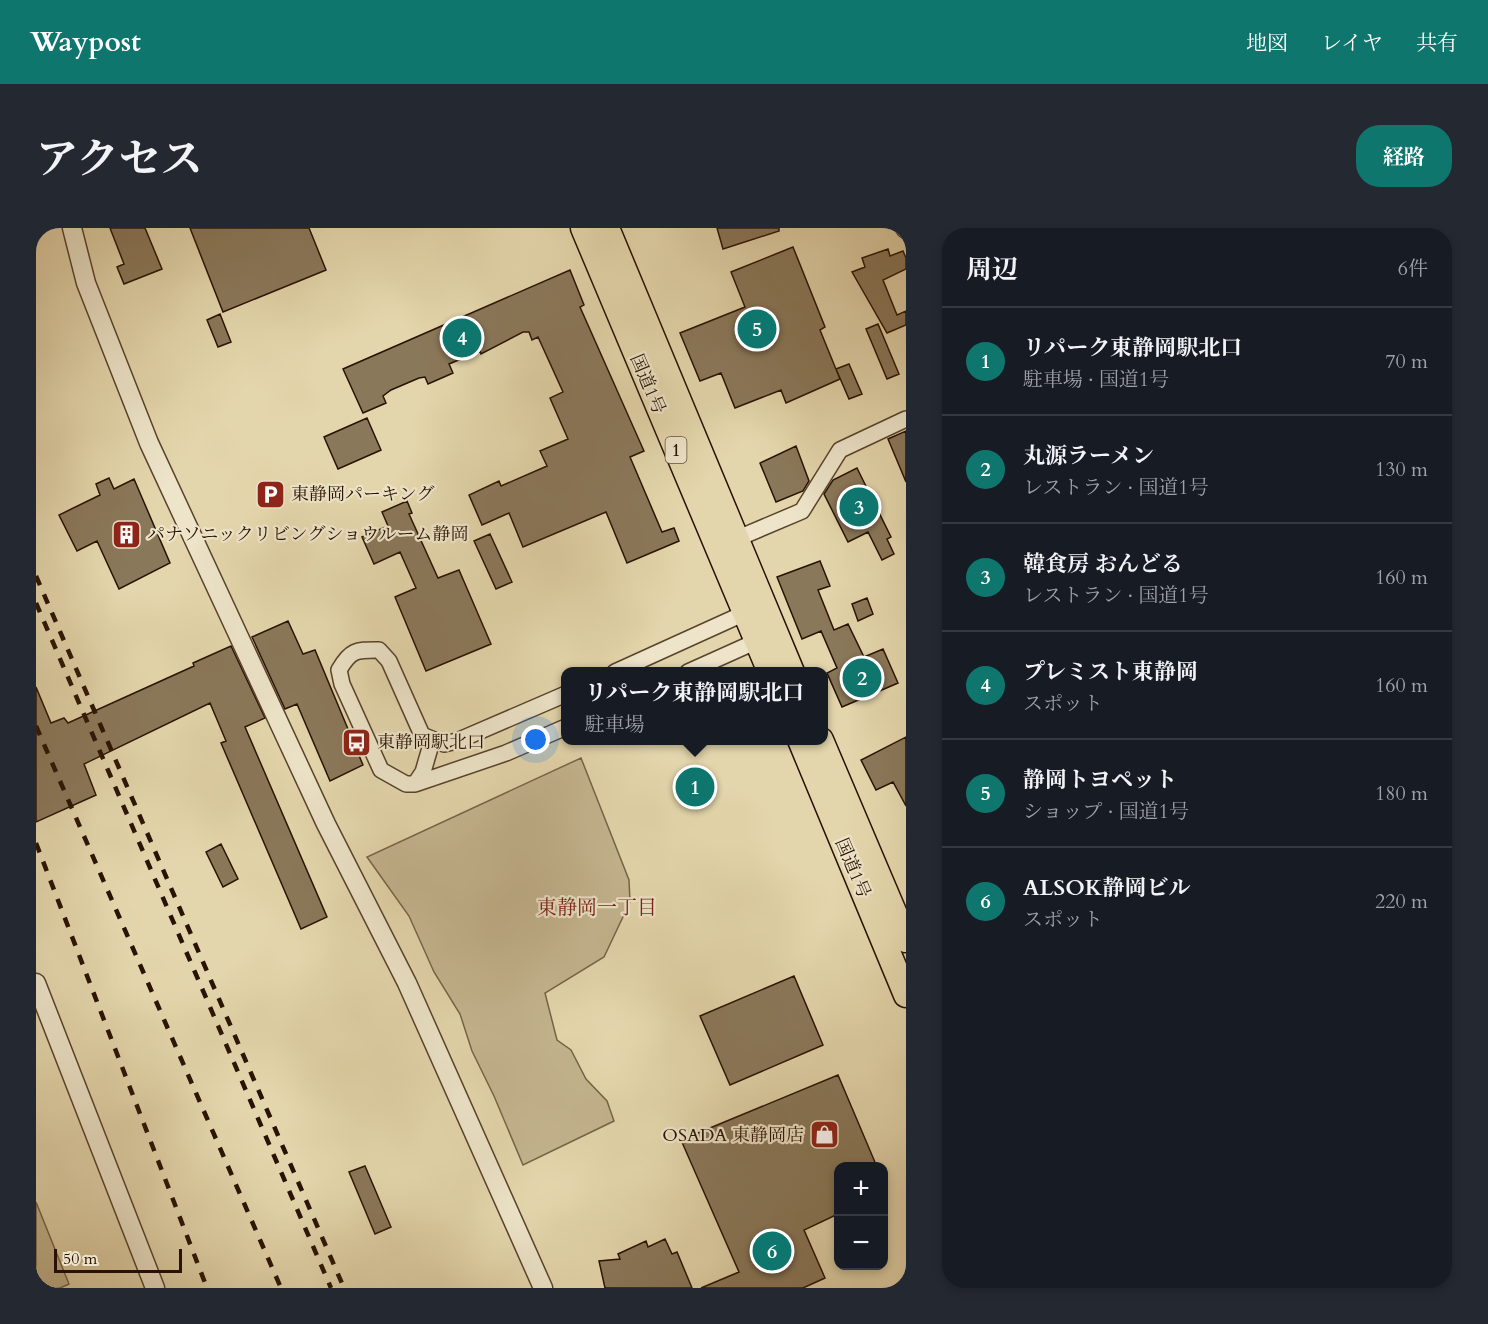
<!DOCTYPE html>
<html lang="ja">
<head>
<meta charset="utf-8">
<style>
	body { margin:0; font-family:Cardo,"Noto Serif JP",serif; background:#242831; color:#f1f3f6 }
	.controls { position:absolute; right:18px; bottom:18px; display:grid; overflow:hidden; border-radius:12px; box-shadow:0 3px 9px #0003 }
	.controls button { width:54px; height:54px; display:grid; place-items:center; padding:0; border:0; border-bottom:2px solid #363941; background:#171b24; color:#f1f3f6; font:30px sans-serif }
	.scale { position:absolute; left:18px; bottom:15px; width:128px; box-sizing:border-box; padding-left:6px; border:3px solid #291201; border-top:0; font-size:16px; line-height:21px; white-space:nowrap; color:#291201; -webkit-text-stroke:4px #ede4c9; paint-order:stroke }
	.you { position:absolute; left:500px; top:512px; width:21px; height:21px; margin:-15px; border:4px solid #fff; border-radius:50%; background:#1a73e8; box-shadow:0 0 0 9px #1a73e833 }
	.badge { display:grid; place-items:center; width:39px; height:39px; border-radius:50%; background:#0f766e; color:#fff; font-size:20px; font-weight:700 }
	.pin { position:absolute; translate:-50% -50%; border:3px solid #fff; box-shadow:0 2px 6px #0006 }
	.popup { position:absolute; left:525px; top:439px; width:267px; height:78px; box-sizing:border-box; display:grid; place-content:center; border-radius:12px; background:#171b24; filter:drop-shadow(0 2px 4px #0005); font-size:20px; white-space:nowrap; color:#9ea1a6 }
	.popup b { font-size:22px; color:#f1f3f6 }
	.popup::after { content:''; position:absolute; left:50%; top:100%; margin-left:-12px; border:12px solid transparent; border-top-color:#171b24 }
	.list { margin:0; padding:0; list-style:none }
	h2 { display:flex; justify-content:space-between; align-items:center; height:78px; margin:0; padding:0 24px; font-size:26px }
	h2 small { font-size:20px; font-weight:400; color:#9ea1a6 }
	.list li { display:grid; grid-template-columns:39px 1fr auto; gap:18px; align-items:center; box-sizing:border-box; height:108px; padding:0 24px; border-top:2px solid #363941 }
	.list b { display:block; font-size:22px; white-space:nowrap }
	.list p { margin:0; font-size:20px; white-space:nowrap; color:#9ea1a6 }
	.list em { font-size:20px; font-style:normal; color:#9ea1a6 }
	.map { position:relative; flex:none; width:870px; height:1060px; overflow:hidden; border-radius:24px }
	header { display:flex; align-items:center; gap:36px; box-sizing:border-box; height:84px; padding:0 30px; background:#0f766e; color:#fff }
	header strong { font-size:28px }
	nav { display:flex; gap:33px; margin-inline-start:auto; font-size:21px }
	.intro { display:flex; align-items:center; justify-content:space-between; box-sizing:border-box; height:144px; padding:0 36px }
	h1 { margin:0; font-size:42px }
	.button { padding:15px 27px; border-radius:24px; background:#0f766e; color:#fff; font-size:21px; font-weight:700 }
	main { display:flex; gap:36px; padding:0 36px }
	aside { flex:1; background:#171b24; border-radius:24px; box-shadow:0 3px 9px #0003 }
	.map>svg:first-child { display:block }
	.green { fill:#c4b58f; stroke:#766448; stroke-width:1.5 }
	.building { fill:#8a785a; stroke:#291201; stroke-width:1.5 }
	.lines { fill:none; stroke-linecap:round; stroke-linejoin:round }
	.minor-casing { stroke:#58432c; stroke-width:18 }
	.tertiary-casing { stroke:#58432c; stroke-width:21 }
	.trunk-casing { stroke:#291201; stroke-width:27 }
	.minor { stroke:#ede4c9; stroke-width:15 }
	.tertiary { stroke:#ede4c9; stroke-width:18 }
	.trunk { stroke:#e4d6ac; stroke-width:24 }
	.rail { stroke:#291201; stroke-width:4.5; stroke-dasharray:10 10; stroke-linecap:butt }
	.labels { text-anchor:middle; stroke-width:4.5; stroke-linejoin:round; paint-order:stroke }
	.shield { fill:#ede4c9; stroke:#64513d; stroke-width:1.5 }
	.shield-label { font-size:16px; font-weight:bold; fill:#291201 }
	.street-label { font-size:18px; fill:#291201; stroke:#ede4c9 }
	.poi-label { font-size:18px; fill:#291201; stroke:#ede4c9; text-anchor:start }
	.neighbourhood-label { font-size:20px; fill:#7a1f14; stroke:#ede4c9 }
</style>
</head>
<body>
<header>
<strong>Waypost</strong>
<nav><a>地図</a><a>レイヤ</a><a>共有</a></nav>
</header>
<div class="intro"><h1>アクセス</h1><a class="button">経路</a></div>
<main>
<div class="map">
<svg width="870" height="1060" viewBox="0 0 870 1060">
	<rect width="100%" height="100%" fill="#e4d6ac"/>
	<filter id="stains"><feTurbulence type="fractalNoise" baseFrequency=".00333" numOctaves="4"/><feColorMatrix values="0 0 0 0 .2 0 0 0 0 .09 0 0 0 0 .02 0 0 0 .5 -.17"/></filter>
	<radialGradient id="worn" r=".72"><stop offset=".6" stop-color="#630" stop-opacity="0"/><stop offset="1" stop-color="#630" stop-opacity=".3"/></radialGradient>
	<path class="green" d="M545,530L593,652L594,674L568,729L509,765L521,812L535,822L550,851L571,873L578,893L487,937L458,868L436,823L424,786L398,744L373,688L331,629Z
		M0,974L33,1056L24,1060H0Z"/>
	<path class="building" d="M74,0H109L126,41L88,56L81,39L88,36Z
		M154,0H273L290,42L187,84Z
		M681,0H743V3L687,21Z
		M757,19L789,99L784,102L804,151L750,175L745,162L699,180L685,145L664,153L644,105L709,79L695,44Z
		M852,21L854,28L867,23L870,30V41L847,52L861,87L870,83V97L851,105L816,44L829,39L826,30Z
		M534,42L548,77L544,79L608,223L594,229L626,304L638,300L643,313L591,335L570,284L487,319L473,285L446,297L433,267L463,253L465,258L511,238L504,223L532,211L514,170L527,164L502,109L496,112L493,104H487L445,126L444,123L413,136L417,145L392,156L389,149L383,150L355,162L347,168L350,175L327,185L307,141Z
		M184,86L195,114L182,119L171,92Z
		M842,96L863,146L851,151L830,101Z
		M813,136L826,166L813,171L800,141Z
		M331,190L345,222L302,241L288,209Z
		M870,203V254L852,211Z
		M760,218L773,253L767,263L740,274L724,235Z
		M821,240L855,309L851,311L858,326L846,332L832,304L812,314L788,266L797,252Z
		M73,250L78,261L98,251L134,335L83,361L61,313L41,323L23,287L64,267L60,256Z
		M371,273L376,285L373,286L402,350L423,342L455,416L390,443L359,369L380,360L364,324L338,336L326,309L352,298L346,284Z
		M454,306L476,354L460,361L438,313Z
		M784,333L794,358L782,362L798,402L812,396L828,429L847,421L862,455L806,479L791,445L801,440L785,403L766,411L741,349Z
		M831,370L837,386L822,393L816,376Z
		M252,393L267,426L279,422L327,537L294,553L261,476L249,481L216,409Z
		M195,418L229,490L209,499L291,689L265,701L185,515L190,513L174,475L48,536L60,567L0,594V459L15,495L28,490L32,495L158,438L157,435Z
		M870,509V578L857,554L840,562L825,532Z
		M185,616L202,651L187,659L170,624Z
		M758,748L787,817L694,857L664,788Z
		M802,847L841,939H802V986L768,1002L789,1050L767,1060H665L703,1044L645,912Z
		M329,938L355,999L339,1006L313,944Z
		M629,1011L636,1026L641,1024L656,1060H569L563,1033L584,1031L582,1026L610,1013L612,1019Z"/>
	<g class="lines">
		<defs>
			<path id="minor" d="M700,311L766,283L804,222L870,191
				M579,444L709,385L715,387
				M652,444L721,413L724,408
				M530,466L421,513L408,516L386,507L353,433L343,422C321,422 315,421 303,442L306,456L345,542L370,556H379L470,525L530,499
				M379,556L387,544L396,513"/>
			<path id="tertiary" d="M36,0L50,55L113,215L290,596L371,755L507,1060
				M869,0L870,1
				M0,755L119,1060"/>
			<path id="trunk" d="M547,0L734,444
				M571,0L756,444
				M764,512L870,767
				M785,512L870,712"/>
		</defs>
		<use href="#minor" class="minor-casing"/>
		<use href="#tertiary" class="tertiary-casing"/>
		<use href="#trunk" class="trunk-casing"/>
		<use href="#minor" class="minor"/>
		<use href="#tertiary" class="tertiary"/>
		<use href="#trunk" class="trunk"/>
		<path class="rail" d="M0,348L308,1060
			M0,375L295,1060
			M0,498L245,1060
			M0,615L171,1060"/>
	</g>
	<defs>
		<symbol id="parking-square" viewBox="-11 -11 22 22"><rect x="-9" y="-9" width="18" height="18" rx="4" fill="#8f2418" stroke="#ede4c9"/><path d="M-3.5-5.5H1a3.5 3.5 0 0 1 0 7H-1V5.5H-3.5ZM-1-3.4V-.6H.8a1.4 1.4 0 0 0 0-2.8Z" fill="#fff"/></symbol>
		<symbol id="building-square" viewBox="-11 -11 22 22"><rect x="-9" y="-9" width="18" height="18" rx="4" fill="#8f2418" stroke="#ede4c9"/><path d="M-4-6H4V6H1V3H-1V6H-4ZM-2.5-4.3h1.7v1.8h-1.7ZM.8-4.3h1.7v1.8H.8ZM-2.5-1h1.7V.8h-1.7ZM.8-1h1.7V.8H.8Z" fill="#fff"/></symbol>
		<symbol id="bus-square" viewBox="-11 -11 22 22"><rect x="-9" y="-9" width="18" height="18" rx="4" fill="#8f2418" stroke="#ede4c9"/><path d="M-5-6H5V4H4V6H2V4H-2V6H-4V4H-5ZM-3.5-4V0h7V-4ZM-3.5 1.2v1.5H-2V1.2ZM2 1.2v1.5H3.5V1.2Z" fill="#fff"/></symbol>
		<symbol id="shop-square" viewBox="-11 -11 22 22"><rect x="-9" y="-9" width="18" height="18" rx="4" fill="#8f2418" stroke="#ede4c9"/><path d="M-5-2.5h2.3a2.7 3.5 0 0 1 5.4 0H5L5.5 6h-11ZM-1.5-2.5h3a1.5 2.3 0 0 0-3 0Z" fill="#fff"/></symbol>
	</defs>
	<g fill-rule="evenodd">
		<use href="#parking-square" x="218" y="250" width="33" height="33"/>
		<use href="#building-square" x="74" y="290" width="33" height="33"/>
		<use href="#bus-square" x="304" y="498" width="33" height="33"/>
		<use href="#shop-square" x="772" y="890" width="33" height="33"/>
	</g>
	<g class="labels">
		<rect class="shield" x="629.5" y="209" width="21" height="26" rx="4.5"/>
		<g class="shield-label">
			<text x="640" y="228">1</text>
		</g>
		<g class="street-label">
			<text transform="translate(612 156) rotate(67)" y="6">国道1号</text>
			<text transform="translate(817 640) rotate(67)" y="6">国道1号</text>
		</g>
		<g class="poi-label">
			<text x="255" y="272">東静岡パーキング</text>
			<text x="111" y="312">パナソニックリビングショウルーム静岡</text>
			<text x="341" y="520">東静岡駅北口</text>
			<text x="768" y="913" text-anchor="end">OSADA 東静岡店</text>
		</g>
		<g class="neighbourhood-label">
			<text x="561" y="686">東静岡一丁目</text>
		</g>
	</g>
	<rect width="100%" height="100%" filter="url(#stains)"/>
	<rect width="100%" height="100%" fill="url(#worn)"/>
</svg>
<div class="controls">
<button>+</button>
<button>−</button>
</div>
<div class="scale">50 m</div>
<div class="you"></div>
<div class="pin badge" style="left:659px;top:559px">1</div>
<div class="popup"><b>リパーク東静岡駅北口</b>駐車場</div>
<div class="pin badge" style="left:826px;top:450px">2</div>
<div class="pin badge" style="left:823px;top:279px">3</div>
<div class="pin badge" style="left:426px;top:110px">4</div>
<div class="pin badge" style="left:721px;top:101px">5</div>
<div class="pin badge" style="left:736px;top:1023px">6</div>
</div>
<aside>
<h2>周辺<small>6件</small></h2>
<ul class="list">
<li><span class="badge">1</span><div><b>リパーク東静岡駅北口</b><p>駐車場 · 国道1号</p></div><em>70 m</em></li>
<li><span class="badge">2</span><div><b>丸源ラーメン</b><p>レストラン · 国道1号</p></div><em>130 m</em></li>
<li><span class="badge">3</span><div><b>韓食房 おんどる</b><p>レストラン · 国道1号</p></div><em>160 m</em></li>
<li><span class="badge">4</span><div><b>プレミスト東静岡</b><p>スポット</p></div><em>160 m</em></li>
<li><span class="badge">5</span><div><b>静岡トヨペット</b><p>ショップ · 国道1号</p></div><em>180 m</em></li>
<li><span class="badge">6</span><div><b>ALSOK静岡ビル</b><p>スポット</p></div><em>220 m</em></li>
</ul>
</aside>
</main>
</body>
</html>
